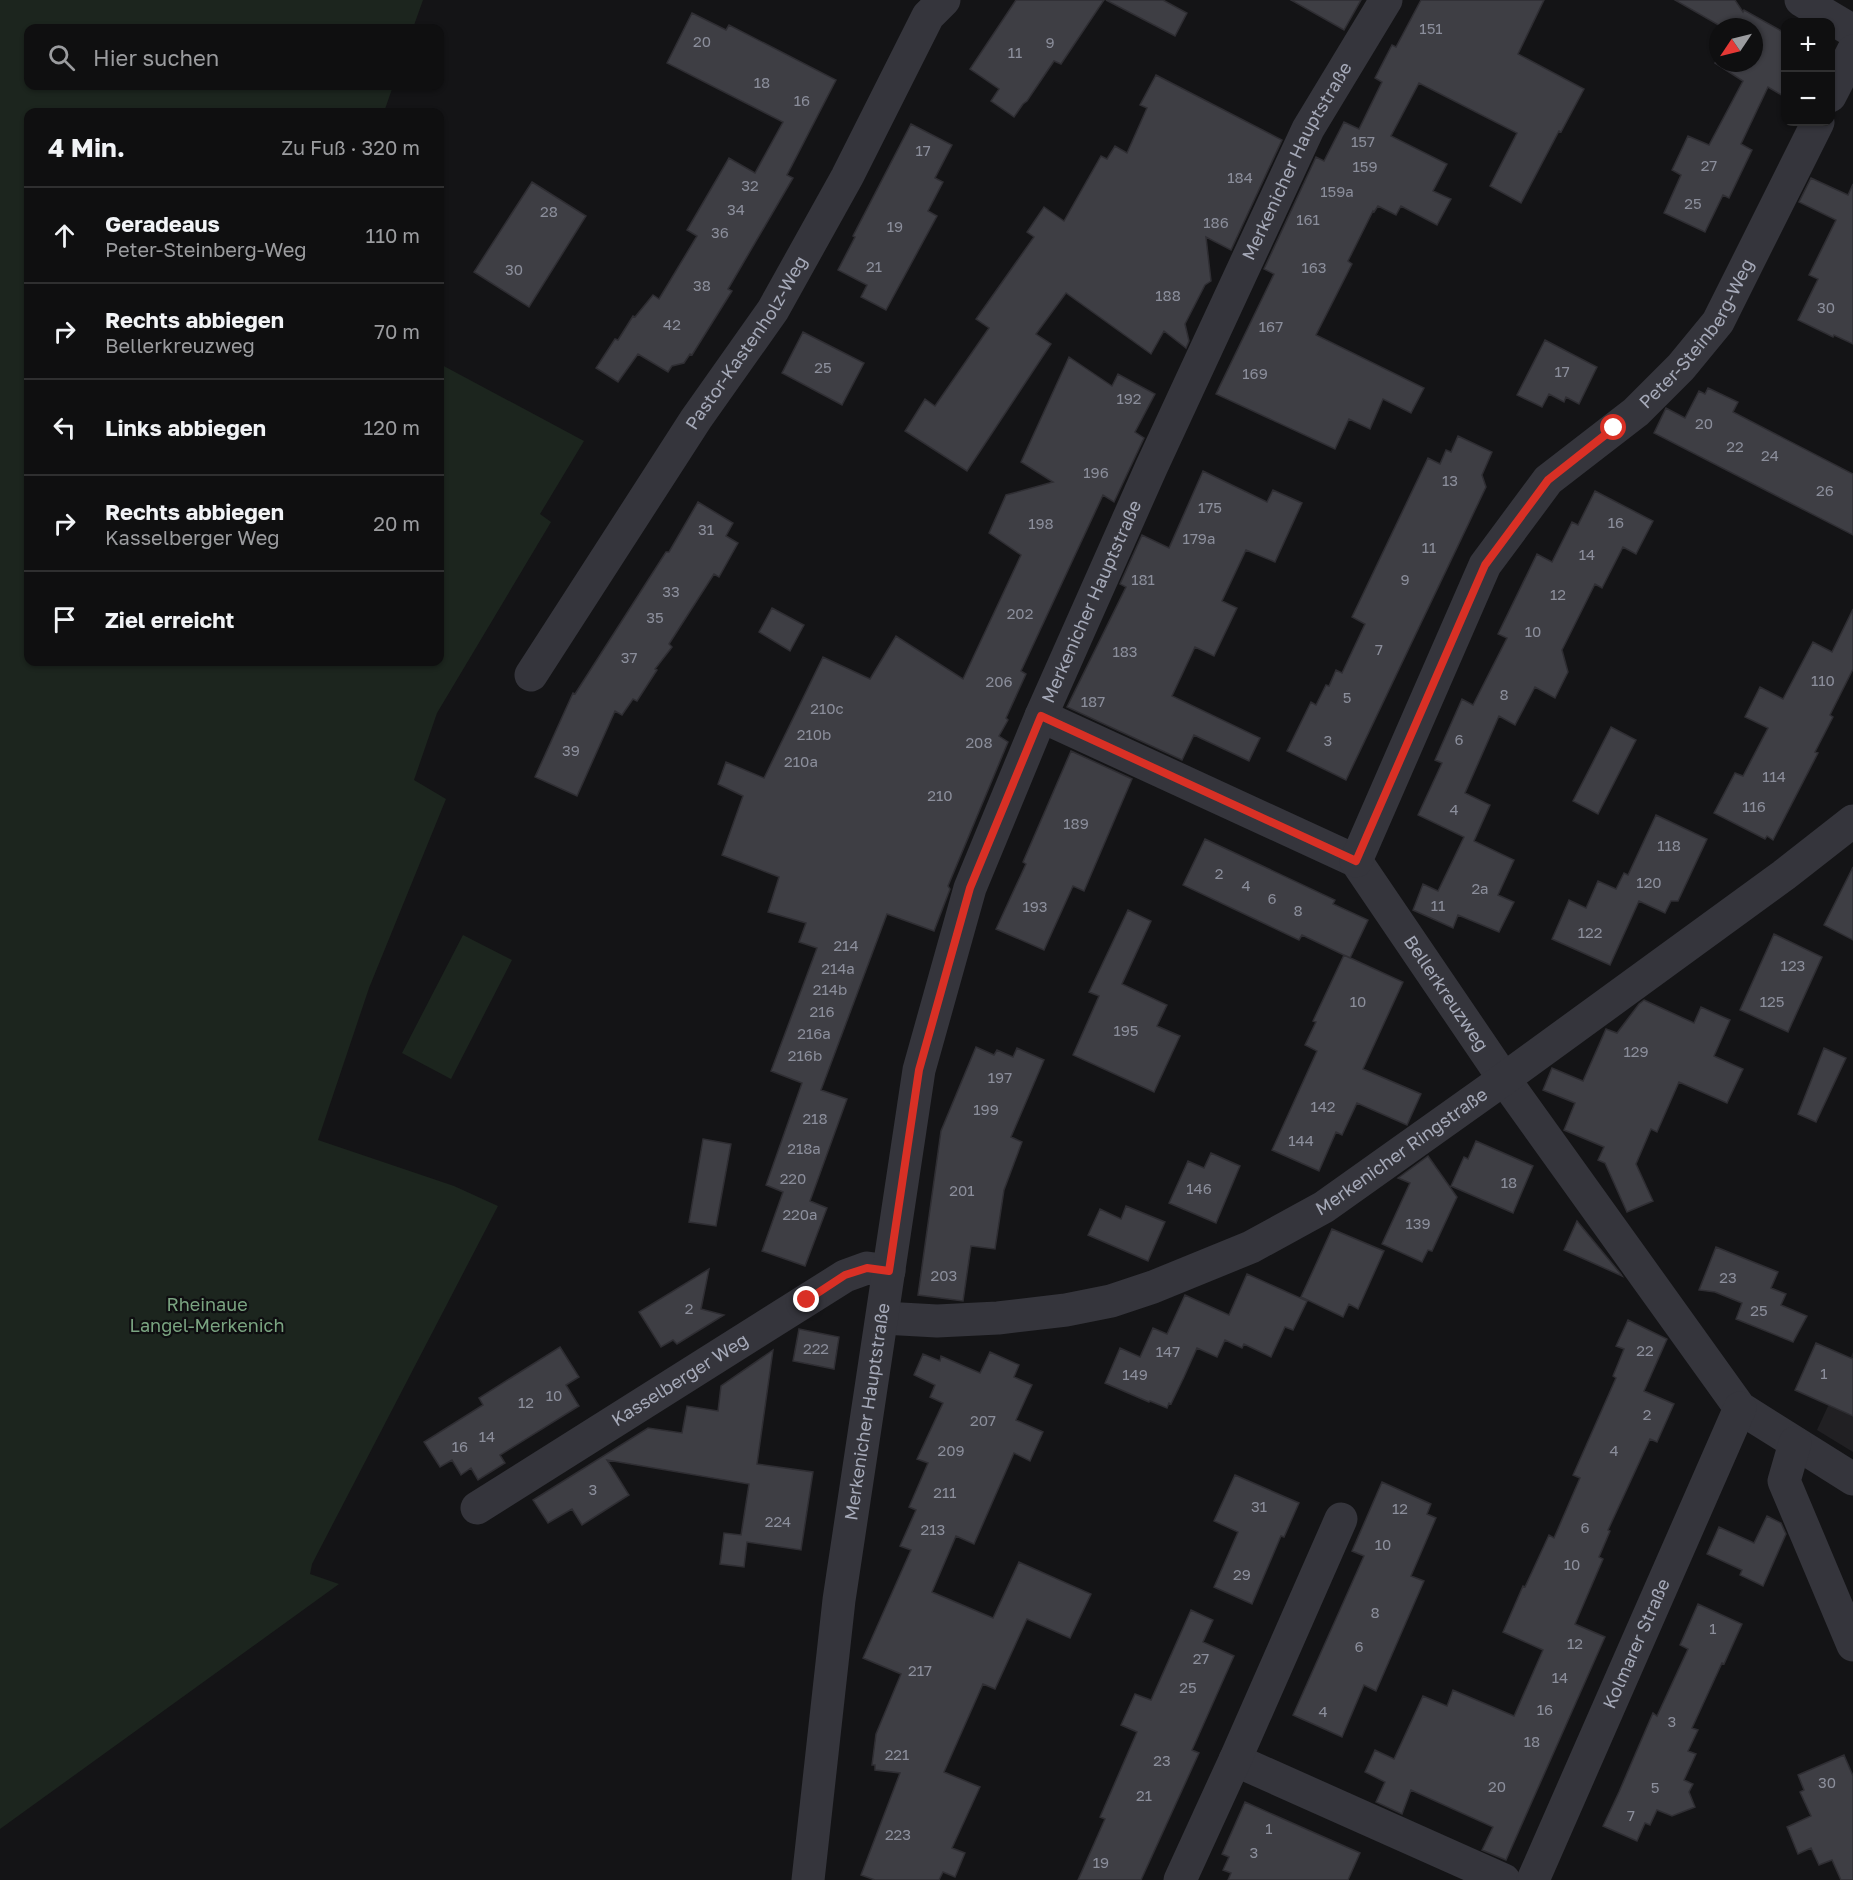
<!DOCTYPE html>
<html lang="de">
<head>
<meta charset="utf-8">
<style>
	body { margin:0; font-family:"Golos Text",sans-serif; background:#1d1d1e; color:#f1f3f6 }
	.controls { position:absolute; right:18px; top:18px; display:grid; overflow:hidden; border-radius:12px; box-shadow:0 2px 4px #0004 }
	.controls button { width:54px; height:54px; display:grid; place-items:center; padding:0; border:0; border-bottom:2px solid #2f2f30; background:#0f0f10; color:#f1f3f6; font:30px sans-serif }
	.compass { position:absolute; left:1709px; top:18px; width:54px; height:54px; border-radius:50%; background:#0f0f10; box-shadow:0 2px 4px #0004; rotate:235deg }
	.stop { position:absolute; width:18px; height:18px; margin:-14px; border:4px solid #d93025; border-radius:50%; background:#fff }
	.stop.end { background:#d93025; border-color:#fff; box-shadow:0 2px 6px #0008 }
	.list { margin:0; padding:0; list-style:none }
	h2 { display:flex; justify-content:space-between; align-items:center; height:78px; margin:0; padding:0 24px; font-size:26px }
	h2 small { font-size:20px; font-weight:400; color:#9b9c9f }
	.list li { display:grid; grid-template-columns:39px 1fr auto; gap:18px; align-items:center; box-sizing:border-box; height:96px; padding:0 24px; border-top:2px solid #2f2f30 }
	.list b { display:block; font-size:22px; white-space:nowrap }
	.list p { margin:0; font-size:20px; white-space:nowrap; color:#9b9c9f }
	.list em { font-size:20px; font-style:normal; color:#9b9c9f }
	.icon { flex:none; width:33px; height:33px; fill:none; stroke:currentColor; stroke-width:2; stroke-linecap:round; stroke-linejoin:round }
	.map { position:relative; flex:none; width:1853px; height:1880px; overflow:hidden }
	.search { position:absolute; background:#0f0f10; box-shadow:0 2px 4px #0004; left:24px; top:24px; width:420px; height:66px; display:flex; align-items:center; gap:15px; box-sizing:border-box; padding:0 21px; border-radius:12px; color:#9b9c9f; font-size:22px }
	.panel { position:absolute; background:#0f0f10; box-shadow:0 2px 4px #0004; left:24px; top:108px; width:420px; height:558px; border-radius:12px }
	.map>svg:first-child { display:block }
	.built { fill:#212023 }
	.green { fill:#1c251e }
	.building { fill:#3e3e44; stroke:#2f2e33; stroke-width:1.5 }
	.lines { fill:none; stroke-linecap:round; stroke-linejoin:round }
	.minor { stroke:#35353c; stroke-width:33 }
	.route { stroke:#d93025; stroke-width:8 }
	.labels { text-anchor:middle; stroke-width:4.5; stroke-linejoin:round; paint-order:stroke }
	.number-label { font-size:15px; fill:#8b8e9b }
	.street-label { font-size:18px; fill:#a5a9b8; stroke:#0f0f11 }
	.park-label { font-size:18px; fill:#7aa481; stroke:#0f0f11 }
</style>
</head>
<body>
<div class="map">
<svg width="1853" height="1880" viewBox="0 0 1853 1880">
	<rect width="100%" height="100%" fill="#141416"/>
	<path class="built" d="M1853,1352V1452L1817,1430Z"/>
	<path class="green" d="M0,0H423L413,28H28V86H393L384,112H28V662H440V364L584,441L540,514L551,522L437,713L414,780L446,799L369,988L318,1140L454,1186L498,1206L312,1564L310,1574L339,1584L0,1829Z
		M463,935L512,960L451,1079L402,1053Z"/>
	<path class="building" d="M1016,0H1104L1061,64L1054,61L1027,101L1023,104L1014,117L991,101L999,89L970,69Z
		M1106,0H1163L1187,13L1175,36Z
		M1291,0H1361L1344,30Z
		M1421,0H1544L1518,54L1584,89L1561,132L1559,131L1521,203L1490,186L1517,133L1419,83L1391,136L1447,164L1433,191L1451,199L1437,225L1401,206L1396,215L1378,206L1374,212L1373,211L1348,261L1352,264L1316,335L1424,388L1411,413L1383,399L1370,429L1349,419L1335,449L1216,394L1274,274L1264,269L1316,157L1324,161L1344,122L1359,129L1382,82L1375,78L1392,45L1396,47Z
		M1675,0H1735L1743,12L1744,10L1785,33V97L1768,87L1741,144L1752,150L1729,198L1723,195L1705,232L1664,213L1681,175L1672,170L1688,136L1709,145L1743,81L1715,63L1718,58V63H1754V27H1722Z
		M692,13L726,30L729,25L836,80L787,175L793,178L728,289L732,291L692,355L690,354L684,363L672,366L668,372L638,354L618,382L596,368L615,339L618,340L633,316L635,317L653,295L659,299L697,236L687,230L729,158L755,173L783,122L667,63Z
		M1156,75L1282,140L1231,250L1206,237L1211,281L1205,285L1185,324L1189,341L1186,348L1164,331L1151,354L1066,293L1036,334L1051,344L967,471L905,431L925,399L935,406L989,328L976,319L1034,237L1027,232L1044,207L1064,221L1101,156L1107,159L1115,146L1127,153L1147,108L1140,105Z
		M911,124L952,145L935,178L943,182L928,211L937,216L886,310L861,297L867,285L838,270L855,237L853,236Z
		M1811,178L1848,195L1853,184V344L1834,335L1833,337L1798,320L1818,279L1809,275L1836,220L1799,202Z
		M532,182L586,216L529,307L474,272Z
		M803,332L864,363L842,405L782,373Z
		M1545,340L1597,367L1579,404L1566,397L1564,402L1549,394L1542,407L1517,395Z
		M1069,357L1112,386L1118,374L1155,394L1135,432L1144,438L1114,502L1103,495L1021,671L1026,674L1006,718L1008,720L999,736L1008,742L948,886L950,889L934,931L887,914L821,1090L847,1099L810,1201L827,1208L805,1266L762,1251L783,1192L766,1185L802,1083L771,1071L817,948L799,942L806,923L768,912L779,877L722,855L743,796L718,784L726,762L764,778L823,657L870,679L896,636L963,679L1021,555L989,533L1006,495L1053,482L1021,462Z
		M1708,388L1738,402L1733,412L1853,474V535L1654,433L1666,408L1685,418L1699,391L1705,394Z
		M1458,436L1492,452L1482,475L1486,487L1346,780L1287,751L1311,702L1316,705L1326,685L1329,686L1336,670L1342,673L1365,624L1352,617L1428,458L1440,464L1446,450L1451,452Z
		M1203,471L1267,502L1273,490L1302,503L1275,562L1246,550L1222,601L1237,608L1214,656L1195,647L1172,696L1260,738L1249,761L1194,735L1182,760L1067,707L1126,587L1120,584L1142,535L1169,548Z
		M1595,491L1653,521L1636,554L1623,547L1602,588L1595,584L1562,650L1568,672L1555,698L1535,687L1515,725L1499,716L1465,793L1490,805L1474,841L1514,860L1498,895L1514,902L1499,932L1458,915L1453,928L1413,910L1423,884L1438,891L1464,837L1418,815L1442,763L1435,760L1462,699L1473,705L1507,638L1498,634L1537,554L1552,562L1572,522L1578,525Z
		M698,502L733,523L726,536L738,543L719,577L714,574L669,644L672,647L655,669L657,670L637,701L633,699L622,715L615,711L577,796L535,777L573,693L575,694L666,552H669Z
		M772,608L804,625L790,651L759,632Z
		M1853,609V669L1830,715L1833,717L1815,752L1818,753L1773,840L1767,836L1765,839L1714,813L1735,773L1743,776L1768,728L1745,717L1760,687L1783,699L1813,642L1832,652Z
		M1611,727L1636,740L1598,814L1573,801Z
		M1071,751L1132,779L1084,891L1073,886L1044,950L996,929L1026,864L1023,862Z
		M1656,815L1707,839L1678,901H1671L1665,913L1639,901L1610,965L1552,939L1569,900L1586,908L1598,881L1616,889L1624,873L1628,875Z
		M1205,839L1335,900L1333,904L1368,920L1350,958L1302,935L1299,940L1183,885Z
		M1853,867V940L1824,925Z
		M1128,910L1151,921L1122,984L1167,1005L1157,1026L1180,1036L1154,1092L1073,1055L1099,996L1089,992Z
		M1774,934L1822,957L1788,1032L1740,1010Z
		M1344,955L1403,982L1363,1069L1421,1094L1407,1125L1357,1103L1342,1135L1336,1132L1319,1171L1272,1150L1317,1051L1305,1045L1316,1022L1313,1021Z
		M1644,1000L1694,1023L1701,1007L1730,1020L1714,1056L1743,1069L1727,1103L1679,1082L1657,1132L1651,1129L1636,1164L1653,1201L1627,1212L1605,1163L1598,1160L1604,1147L1564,1130L1575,1103L1543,1090L1552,1068L1583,1081L1606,1029L1617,1033L1639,1004Z
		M976,1047L994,1055L997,1050L1013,1057L1017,1048L1044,1060L1011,1137L1022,1142L1004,1190L995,1249L971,1246L963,1301L918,1295L941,1131Z
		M1824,1048L1846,1058L1816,1122L1798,1114Z
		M703,1139L731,1144L716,1226L689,1222Z
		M1476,1141L1533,1166L1513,1213L1451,1186L1464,1157L1468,1159Z
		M1211,1153L1240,1166L1216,1223L1169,1203L1188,1161L1204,1168Z
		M1428,1156L1457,1197L1432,1251L1428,1250L1422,1262L1382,1244L1410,1183L1398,1178Z
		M1126,1206L1165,1222L1148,1261L1088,1235L1100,1209L1121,1219Z
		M1577,1221L1620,1273L1622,1276L1564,1250Z
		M1332,1229L1384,1251L1358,1309L1349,1304L1343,1317L1301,1297Z
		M1716,1247L1778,1272L1771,1288L1786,1294L1781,1305L1807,1316L1793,1342L1736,1319L1742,1303L1715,1292L1699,1290Z
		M709,1269L701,1309L724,1315L677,1344L673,1340L661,1347L639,1312Z
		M1247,1274L1307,1301L1293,1330L1285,1327L1271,1357L1244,1344L1242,1348L1225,1340L1217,1357L1197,1348L1184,1377L1171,1404L1169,1403L1167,1408L1150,1401L1149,1402L1105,1383L1120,1348L1140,1357L1153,1328L1167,1334L1185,1295L1229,1315Z
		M1628,1320L1667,1339L1644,1391L1674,1404L1657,1442L1650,1439L1608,1530L1610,1531L1599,1557L1603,1559L1575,1624L1605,1637L1506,1860L1482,1850L1493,1827L1411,1790L1402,1814L1376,1802L1385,1782L1365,1772L1375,1750L1394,1759L1423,1696L1447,1706L1453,1690L1514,1716L1543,1650L1503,1632L1523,1586L1525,1587L1549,1535L1554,1538L1580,1478L1573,1475L1616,1378L1613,1376L1624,1349L1616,1346Z
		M799,1329L839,1337L834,1369L793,1361Z
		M1816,1343L1853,1359V1416L1795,1390Z
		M560,1347L579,1377L566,1385L579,1406L500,1455L505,1463L478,1480L471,1468L461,1475L452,1460L440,1467L424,1442L483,1405L479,1398Z
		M773,1350L757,1464L813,1472L801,1550L747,1542L744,1567L720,1564L724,1533L741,1535L749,1484L607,1460L629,1495L582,1525L572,1509L548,1523L533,1500L648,1428L682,1433L687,1406L718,1411L721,1386Z
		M990,1352L1019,1365L1014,1377L1032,1385L1016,1420L1043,1432L1030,1461L1014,1453L974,1544L956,1536L932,1592L993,1618L1019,1562L1091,1594L1070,1638L1027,1619L995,1689L983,1684L944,1772L980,1787L952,1848L965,1853L955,1877L943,1872L939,1880H875L861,1875L900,1773L875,1770V1765H872L876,1734L901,1674L863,1658L911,1550L900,1546L916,1510L909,1507L928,1463L917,1459L943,1403L930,1397L935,1385L914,1375L923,1354L940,1361L941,1356L980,1373Z
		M1235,1475L1299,1503L1284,1537L1281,1536L1252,1604L1214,1587L1238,1532L1214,1521Z
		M1382,1482L1431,1504L1427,1514L1436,1518L1411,1576L1424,1581L1376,1691L1364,1685L1342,1737L1293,1715L1364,1556L1352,1551Z
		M1767,1516L1781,1523L1786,1534L1763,1586L1740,1575L1742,1570L1707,1554L1719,1527L1754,1543Z
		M1698,1604L1742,1624L1724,1664L1722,1663L1692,1728L1698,1730L1688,1751L1696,1754L1684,1780L1693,1784L1689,1792L1695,1807L1672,1816L1657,1810L1650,1825L1645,1823L1637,1841L1603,1826L1619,1792L1653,1713L1657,1716L1688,1649L1680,1645Z
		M1191,1610L1213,1620L1203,1642L1234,1656L1192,1750L1199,1753L1141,1880H1078L1105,1819L1100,1817L1137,1732L1121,1725L1135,1694L1151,1700Z
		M1844,1755L1853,1776V1880H1841L1832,1860L1819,1865L1811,1848L1798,1854L1787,1827L1811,1816L1800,1792L1804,1790L1798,1775Z
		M1245,1802L1360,1853L1348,1880H1228L1231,1873L1223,1870L1229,1857L1222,1854Z"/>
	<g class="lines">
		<g class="minor">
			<path d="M1801,0L1853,31"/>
			<path d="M1830,96L1853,51"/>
			<path id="s1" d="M531,675L696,419L773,310L847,177L928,16L944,0"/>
			<path id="s2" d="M1041,716L1356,861L1504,1079L1740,1408L1853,1479"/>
			<path id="s3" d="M1356,861L1485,565L1548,480L1636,412L1681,367L1718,322L1818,122"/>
			<path id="s4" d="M883,1318L937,1321L998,1318L1066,1310L1111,1301L1153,1287L1251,1247L1324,1207L1504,1079L1784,875L1853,821"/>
			<path d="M1795,1443L1784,1481L1853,1645"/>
			<path id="s5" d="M477,1508L845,1276L867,1268L889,1271"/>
			<path d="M1235,1760L1504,1880"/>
			<path id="s6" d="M808,1880L839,1600L919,1070L970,888L1041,716L1151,468L1308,129L1386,0"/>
			<path d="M1180,1880L1235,1760L1341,1519"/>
			<path id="s7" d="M1533,1880L1740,1408"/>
		</g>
	</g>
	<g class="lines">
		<path class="route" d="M807,1300L845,1275L867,1268L889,1271L919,1070L970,888L1041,716L1356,861L1485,565L1548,480L1614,428"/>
	</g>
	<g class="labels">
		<g class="number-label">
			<text x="1431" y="34">151</text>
			<text x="702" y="47">20</text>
			<text x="1050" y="48">9</text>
			<text x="1015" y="58">11</text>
			<text x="762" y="88">18</text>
			<text x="802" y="106">16</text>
			<text x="1363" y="147">157</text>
			<text x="923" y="156">17</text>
			<text x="1709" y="171">27</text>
			<text x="1365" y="172">159</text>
			<text x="1240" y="183">184</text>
			<text x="750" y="191">32</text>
			<text x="1337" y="197">159a</text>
			<text x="1693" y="209">25</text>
			<text x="736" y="215">34</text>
			<text x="549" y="217">28</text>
			<text x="1308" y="225">161</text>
			<text x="1216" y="228">186</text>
			<text x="895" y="232">19</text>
			<text x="720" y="238">36</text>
			<text x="874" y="272">21</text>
			<text x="1314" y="273">163</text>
			<text x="514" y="275">30</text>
			<text x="702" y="291">38</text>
			<text x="1168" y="301">188</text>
			<text x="1826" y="313">30</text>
			<text x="672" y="330">42</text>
			<text x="1271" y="332">167</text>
			<text x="823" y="373">25</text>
			<text x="1562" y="377">17</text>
			<text x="1255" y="379">169</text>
			<text x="1129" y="404">192</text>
			<text x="1704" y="429">20</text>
			<text x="1735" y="452">22</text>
			<text x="1770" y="461">24</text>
			<text x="1096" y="478">196</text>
			<text x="1450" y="486">13</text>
			<text x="1825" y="496">26</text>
			<text x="1210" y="513">175</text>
			<text x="1616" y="528">16</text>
			<text x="1041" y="529">198</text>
			<text x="706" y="535">31</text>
			<text x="1199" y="544">179a</text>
			<text x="1429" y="553">11</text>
			<text x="1587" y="560">14</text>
			<text x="1143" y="585">181</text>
			<text x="1405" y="585">9</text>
			<text x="671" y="597">33</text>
			<text x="1558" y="600">12</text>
			<text x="1020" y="619">202</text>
			<text x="655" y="623">35</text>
			<text x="1533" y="637">10</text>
			<text x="1379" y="655">7</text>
			<text x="1125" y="657">183</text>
			<text x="629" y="663">37</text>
			<text x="1823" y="686">110</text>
			<text x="999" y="687">206</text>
			<text x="1504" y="700">8</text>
			<text x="1347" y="703">5</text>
			<text x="1093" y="707">187</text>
			<text x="827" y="714">210c</text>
			<text x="814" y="740">210b</text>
			<text x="1459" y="745">6</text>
			<text x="1328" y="746">3</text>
			<text x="979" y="748">208</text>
			<text x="571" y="756">39</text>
			<text x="801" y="767">210a</text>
			<text x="1774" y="782">114</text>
			<text x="940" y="801">210</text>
			<text x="1754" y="812">116</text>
			<text x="1454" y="815">4</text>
			<text x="1076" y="829">189</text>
			<text x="1669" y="851">118</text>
			<text x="1219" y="879">2</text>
			<text x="1649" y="888">120</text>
			<text x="1246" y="891">4</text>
			<text x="1480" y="894">2a</text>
			<text x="1272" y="904">6</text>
			<text x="1438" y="911">11</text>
			<text x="1035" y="912">193</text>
			<text x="1298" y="916">8</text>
			<text x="1590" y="938">122</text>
			<text x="846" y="951">214</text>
			<text x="1793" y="971">123</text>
			<text x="838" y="974">214a</text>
			<text x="830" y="995">214b</text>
			<text x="1358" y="1007">10</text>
			<text x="1772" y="1007">125</text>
			<text x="822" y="1017">216</text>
			<text x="1126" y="1036">195</text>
			<text x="814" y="1039">216a</text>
			<text x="1636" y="1057">129</text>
			<text x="805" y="1061">216b</text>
			<text x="1000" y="1083">197</text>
			<text x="1323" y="1112">142</text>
			<text x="986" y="1115">199</text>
			<text x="815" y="1124">218</text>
			<text x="1301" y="1146">144</text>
			<text x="804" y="1154">218a</text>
			<text x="793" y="1184">220</text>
			<text x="1509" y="1188">18</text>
			<text x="1199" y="1194">146</text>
			<text x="962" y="1196">201</text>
			<text x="800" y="1220">220a</text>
			<text x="1418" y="1229">139</text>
			<text x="944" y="1281">203</text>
			<text x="1728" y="1283">23</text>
			<text x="689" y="1314">2</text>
			<text x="1759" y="1316">25</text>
			<text x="816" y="1354">222</text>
			<text x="1645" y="1356">22</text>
			<text x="1168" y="1357">147</text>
			<text x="1824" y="1379">1</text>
			<text x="1135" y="1380">149</text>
			<text x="554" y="1401">10</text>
			<text x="526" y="1408">12</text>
			<text x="1647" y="1420">2</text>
			<text x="983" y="1426">207</text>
			<text x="487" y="1442">14</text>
			<text x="460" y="1452">16</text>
			<text x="951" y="1456">209</text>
			<text x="1614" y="1456">4</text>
			<text x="593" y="1495">3</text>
			<text x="945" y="1498">211</text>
			<text x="1259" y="1512">31</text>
			<text x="1400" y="1514">12</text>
			<text x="778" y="1527">224</text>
			<text x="1585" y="1533">6</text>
			<text x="933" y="1535">213</text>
			<text x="1383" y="1550">10</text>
			<text x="1572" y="1570">10</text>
			<text x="1242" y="1580">29</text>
			<text x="1375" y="1618">8</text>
			<text x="1713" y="1634">1</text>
			<text x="1575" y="1649">12</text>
			<text x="1359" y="1652">6</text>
			<text x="1201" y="1664">27</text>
			<text x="920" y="1676">217</text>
			<text x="1560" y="1683">14</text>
			<text x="1188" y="1693">25</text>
			<text x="1545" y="1715">16</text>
			<text x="1323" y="1717">4</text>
			<text x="1672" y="1727">3</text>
			<text x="1532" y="1747">18</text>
			<text x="897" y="1760">221</text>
			<text x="1162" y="1766">23</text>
			<text x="1827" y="1788">30</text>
			<text x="1497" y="1792">20</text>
			<text x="1655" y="1793">5</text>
			<text x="1144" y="1801">21</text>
			<text x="1631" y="1821">7</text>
			<text x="1269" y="1834">1</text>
			<text x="898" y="1840">223</text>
			<text x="1254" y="1858">3</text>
			<text x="1101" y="1868">19</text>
		</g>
		<g class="street-label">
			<text dy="6" stroke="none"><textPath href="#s6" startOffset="1804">Merkenicher Hauptstraße</textPath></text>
			<text dy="6" stroke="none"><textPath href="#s3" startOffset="640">Peter-Steinberg-Weg</textPath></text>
			<text dy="6" stroke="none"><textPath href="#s1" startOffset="396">Pastor-Kastenholz-Weg</textPath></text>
			<text dy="6" stroke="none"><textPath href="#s6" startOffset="1318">Merkenicher Hauptstraße</textPath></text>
			<text dy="6" stroke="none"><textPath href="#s2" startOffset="507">Bellerkreuzweg</textPath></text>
			<text dy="6" stroke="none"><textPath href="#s4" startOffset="558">Merkenicher Ringstraße</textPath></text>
			<text dy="6" stroke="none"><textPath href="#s5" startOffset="240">Kasselberger Weg</textPath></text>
			<text dy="6" stroke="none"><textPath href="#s6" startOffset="472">Merkenicher Hauptstraße</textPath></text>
			<text dy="6" stroke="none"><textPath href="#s7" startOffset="258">Kolmarer Straße</textPath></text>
		</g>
		<g class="park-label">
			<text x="207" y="1311">Rheinaue<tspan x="207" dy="21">Langel-Merkenich</tspan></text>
		</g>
	</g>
</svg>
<div class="controls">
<button>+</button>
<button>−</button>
</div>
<svg class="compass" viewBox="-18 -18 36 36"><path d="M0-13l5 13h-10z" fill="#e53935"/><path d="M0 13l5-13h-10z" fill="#9b9c9f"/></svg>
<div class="stop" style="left:1614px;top:428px"></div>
<div class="stop end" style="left:807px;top:1300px"></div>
<div class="search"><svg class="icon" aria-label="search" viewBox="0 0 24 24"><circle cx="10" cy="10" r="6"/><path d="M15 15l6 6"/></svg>Hier suchen</div>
<section class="panel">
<h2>4 Min.<small>Zu Fuß · 320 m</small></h2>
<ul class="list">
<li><svg class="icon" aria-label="ahead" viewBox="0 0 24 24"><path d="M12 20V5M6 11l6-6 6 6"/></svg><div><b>Geradeaus</b><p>Peter-Steinberg-Weg</p></div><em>110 m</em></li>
<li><svg class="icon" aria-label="right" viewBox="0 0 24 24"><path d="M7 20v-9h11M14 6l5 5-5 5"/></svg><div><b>Rechts abbiegen</b><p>Bellerkreuzweg</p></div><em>70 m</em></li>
<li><svg class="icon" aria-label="left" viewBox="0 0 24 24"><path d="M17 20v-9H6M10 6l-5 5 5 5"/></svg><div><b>Links abbiegen</b></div><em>120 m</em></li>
<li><svg class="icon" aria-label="right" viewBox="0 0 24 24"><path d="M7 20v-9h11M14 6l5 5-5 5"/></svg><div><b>Rechts abbiegen</b><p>Kasselberger Weg</p></div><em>20 m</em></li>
<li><svg class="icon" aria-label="arrive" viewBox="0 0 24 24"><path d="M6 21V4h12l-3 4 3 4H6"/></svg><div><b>Ziel erreicht</b></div></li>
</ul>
</section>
</div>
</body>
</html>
